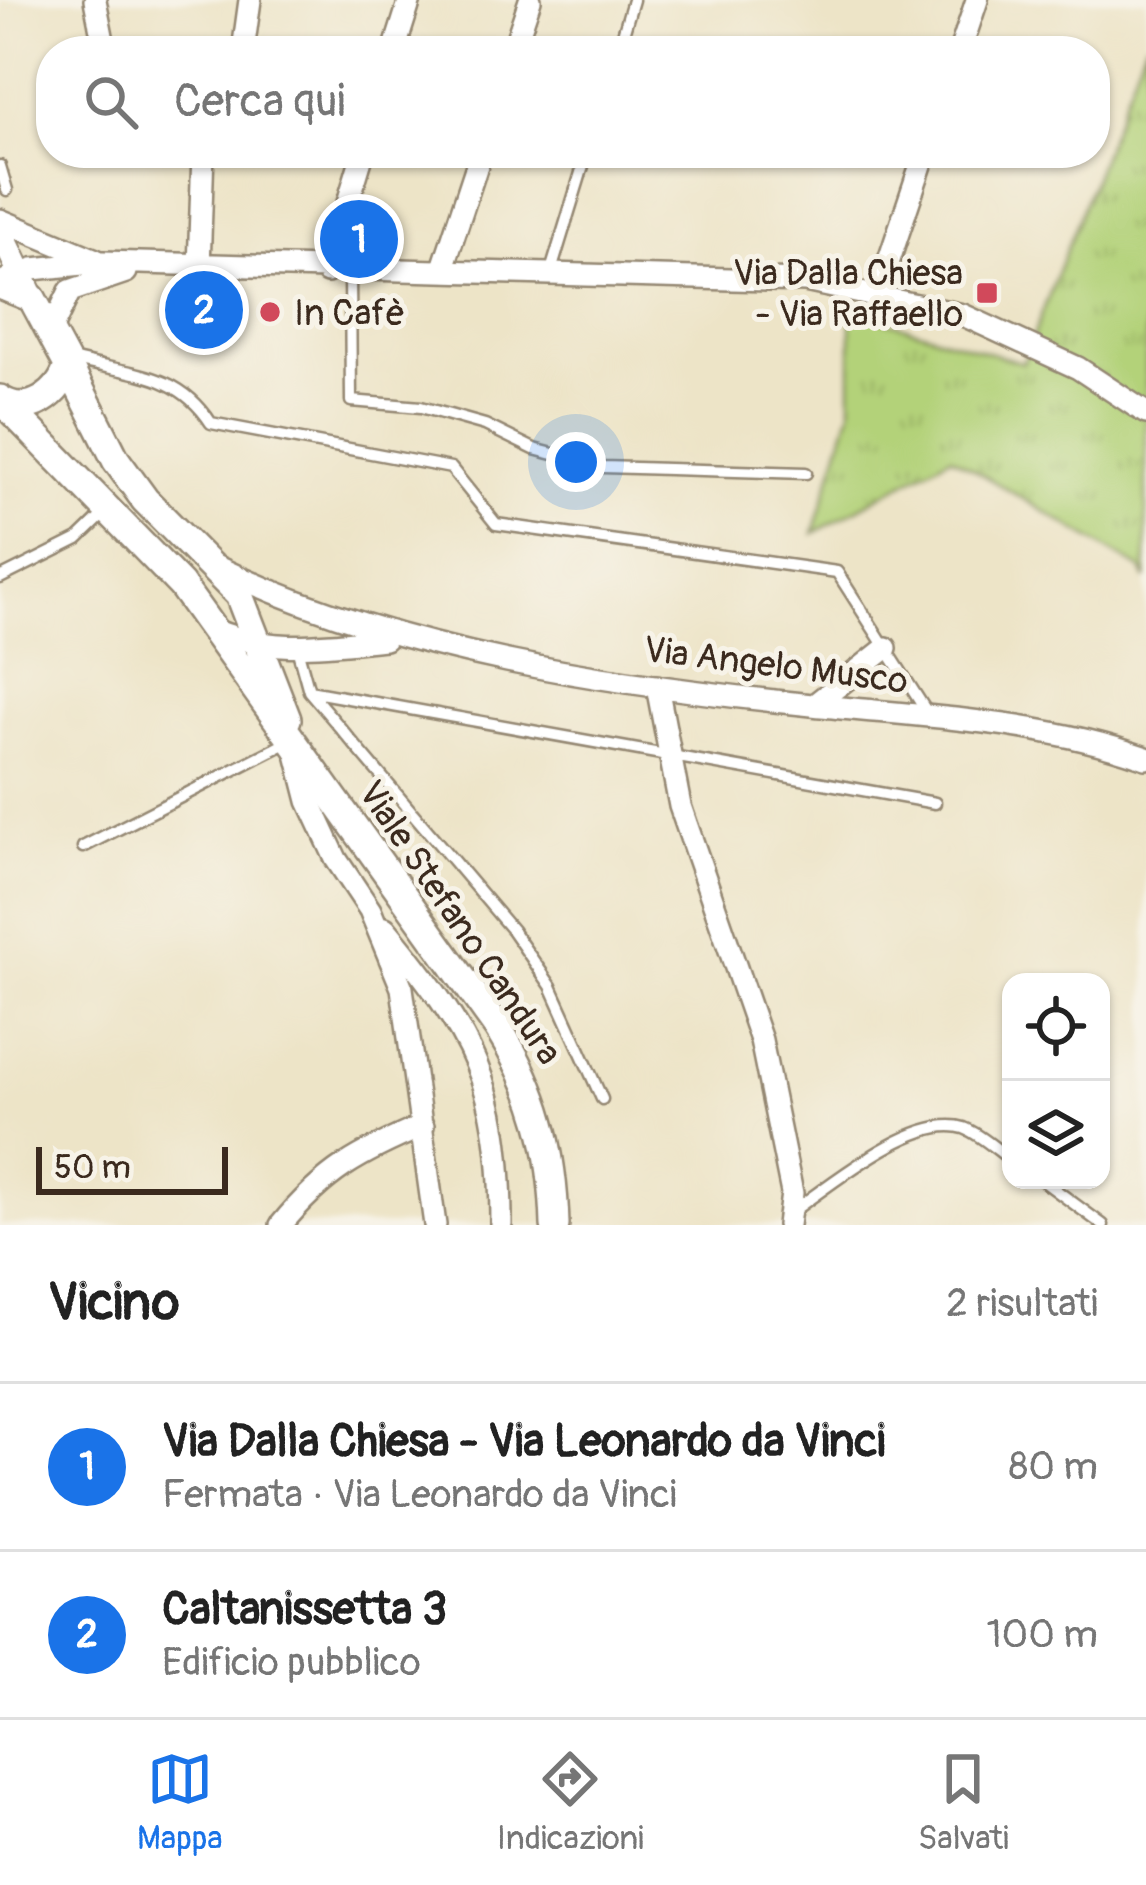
<!DOCTYPE html>
<html lang="it">
<head>
<meta charset="utf-8">
<style>
	body { margin:0; font-family:Pangolin,sans-serif; background:#f6f6f6; color:#222 }
	.controls { position:absolute; right:36px; bottom:36px; display:grid; overflow:hidden; border-radius:24px; box-shadow:0 3px 9px #0004 }
	.controls button { width:108px; height:108px; display:grid; place-items:center; padding:0; border:0; border-bottom:3px solid #e0e0e0; background:#fff; color:#222; font:60px sans-serif }
	.scale { position:absolute; left:36px; bottom:30px; width:192px; box-sizing:border-box; padding-left:12px; border:6px solid #3b2a1e; border-top:0; font-size:33px; line-height:42px; white-space:nowrap; color:#3b2a1e; -webkit-text-stroke:9px #f7f3e8; paint-order:stroke }
	.you { position:absolute; left:576px; top:462px; width:42px; height:42px; margin:-30px; border:9px solid #fff; border-radius:50%; background:#1a73e8; box-shadow:0 0 0 18px #1a73e833 }
	.badge { display:grid; place-items:center; width:78px; height:78px; border-radius:50%; background:#1a73e8; color:#fff; font-size:39px; font-weight:700 }
	.pin { position:absolute; translate:-50% -50%; border:6px solid #fff; box-shadow:0 3px 12px #0006 }
	.list { margin:0; padding:0; list-style:none }
	h2 { display:flex; justify-content:space-between; align-items:center; height:156px; margin:0; padding:0 48px; font-size:51px }
	h2 small { font-size:39px; font-weight:400; color:#767676 }
	.list li { display:grid; grid-template-columns:78px 1fr auto; gap:36px; align-items:center; box-sizing:border-box; height:168px; padding:0 48px; border-top:3px solid #e0e0e0 }
	.list b { display:block; font-size:45px; white-space:nowrap }
	.list p { margin:0; font-size:39px; white-space:nowrap; color:#767676 }
	.list em { font-size:39px; font-style:normal; color:#767676 }
	.icon { flex:none; width:66px; height:66px; fill:none; stroke:currentColor; stroke-width:2; stroke-linecap:round; stroke-linejoin:round }
	.map { position:relative; flex:none; width:1146px; height:1225px; overflow:hidden }
	.search { position:absolute; background:#fff; box-shadow:0 3px 9px #0004; left:36px; right:36px; top:36px; height:132px; display:flex; align-items:center; gap:30px; box-sizing:border-box; padding:0 42px; border-radius:48px; color:#767676; font-size:45px }
	.sheet { height:492px; background:#fff }
	nav { display:flex; justify-content:space-around; align-items:center; box-sizing:border-box; height:168px; border-top:3px solid #e0e0e0; background:#fff; font-size:33px; color:#767676 }
	nav a { display:grid; justify-items:center; gap:6px }
	nav .on { color:#1a73e8 }
	.map>svg:first-child { display:block }
	.grass { fill:url(#grass-tufts); stroke:#777e4c; stroke-width:3 }
	.lines { fill:none; stroke-linecap:round; stroke-linejoin:round }
	.service-casing { stroke:#948772; stroke-width:15 }
	.minor-casing { stroke:#948772; stroke-width:26 }
	.tertiary-casing { stroke:#948772; stroke-width:28 }
	.secondary-casing { stroke:#948772; stroke-width:32 }
	.service { stroke:#fff; stroke-width:10 }
	.minor { stroke:#fff; stroke-width:21 }
	.tertiary { stroke:#fff; stroke-width:24 }
	.secondary { stroke:#fff; stroke-width:27 }
	.poi-dot { fill:#d1495b; stroke:#f7f3e8; stroke-width:4.5 }
	.labels { text-anchor:middle; stroke-width:10; stroke-linejoin:round; paint-order:stroke }
	.poi-label { font-size:36px; fill:#3b2a1e; stroke:#f7f3e8; text-anchor:end }
	.street-label { font-size:36px; fill:#3b2a1e; stroke:#f7f3e8 }
</style>
</head>
<body>
<div class="map">
<svg width="1146" height="1225" viewBox="0 0 1146 1225">
	<defs>
		<pattern id="grass-tufts" width="24" height="20" patternUnits="userSpaceOnUse" patternTransform="scale(3)"><rect width="24" height="20" fill="#b3d279"/><path d="M3 7l-1-3M5 7V3M7 7l1-3M15 17l-1-3M17 17v-4M19 17l1-3" fill="none" stroke="#9bb468"/></pattern>
	</defs>
	<rect width="100%" height="100%" fill="#f7f3e8"/>
	<filter id="ink" filterUnits="userSpaceOnUse"><feTurbulence type="fractalNoise" baseFrequency=".00833" numOctaves="2"/><feDisplacementMap in="SourceGraphic" scale="24" xChannelSelector="R" yChannelSelector="G"/><feConvolveMatrix kernelMatrix="1 2 1 2 8 2 1 2 1" color-interpolation-filters="sRGB"/></filter>
	<filter id="wash" filterUnits="userSpaceOnUse"><feTurbulence type="fractalNoise" baseFrequency=".004" numOctaves="4" result="noise"/><feDisplacementMap in="SourceGraphic" scale="48" xChannelSelector="R" yChannelSelector="G"/><feGaussianBlur stdDeviation="2.7" result="paint"/><feColorMatrix in="noise" values="0 0 0 0 0 0 0 0 0 0 0 0 0 0 0 0 0 1.4 0 .05"/><feComposite in="paint" operator="in"/></filter>
	<g filter="url(#wash)">
		<rect width="100%" height="100%" fill="#ede4c7"/>
		<path class="grass" d="M1146,41V580L1141,569L951,456L814,533L851,410V310L1023,363Z"/>
	</g>
	<g filter="url(#ink)">
		<g class="lines">
			<defs>
				<path id="service" d="M618,51L633,0
					M0,166L7,190
					M551,271L587,153
					M350,272L351,401L421,407L485,425L534,449L603,467L806,473
					M72,359C129,375 177,370 211,423L451,468L496,524L837,572L928,714
					M0,578L78,539L108,510
					M297,648L309,691L512,930L551,986L602,1099
					M309,691L935,803
					M83,847L288,742
					M1042,1180L1103,1225
					M790,1213C829,1186 916,1113 964,1128C980,1134 997,1150 1011,1160"/>
				<path id="minor" d="M95,0L105,51
					M243,51L250,0
					M394,51L410,0
					M513,51L530,0
					M960,51L977,0
					M0,220L96,260
					M199,267L203,153
					M442,271L481,153
					M327,272L363,153
					M8,279L33,269L103,262L805,281L963,315L1078,368L1146,413
					M878,293L925,153
					M52,328L70,291L126,272
					M217,567C401,655 610,684 812,705C924,717 1039,720 1146,758
					M212,629C269,654 324,645 385,639
					M657,686L680,806L761,1040L792,1193L788,1225
					M814,705L886,648
					M297,754L309,801L336,859L370,910L402,988L435,1225
					M385,928C473,1036 501,1082 501,1225
					M281,1225C324,1172 361,1152 423,1126"/>
				<path id="tertiary" d="M0,230L32,298"/>
				<path id="secondary" d="M0,285L32,298L68,365C62,394 27,418 0,399
					M68,365L116,460L145,500L239,595L287,719
					M6,405L181,585L498,1028C538,1092 553,1150 555,1225"/>
			</defs>
			<use href="#service" class="service-casing"/>
			<use href="#minor" class="minor-casing"/>
			<use href="#tertiary" class="tertiary-casing"/>
			<use href="#secondary" class="secondary-casing"/>
			<use href="#service" class="service"/>
			<use href="#minor" class="minor"/>
			<use href="#tertiary" class="tertiary"/>
			<use href="#secondary" class="secondary"/>
		</g>
	</g>
	<g class="poi-dot">
		<rect x="975" y="281" width="24" height="24" rx="6"/>
		<circle cx="270" cy="312" r="12"/>
	</g>
	<g class="labels">
		<g class="poi-label">
			<text x="963" y="285">Via Dalla Chiesa<tspan x="963" dy="41">- Via Raffaello</tspan></text>
			<text x="294" y="325" text-anchor="start">In Cafè</text>
		</g>
		<g class="street-label">
			<text transform="translate(776 664) rotate(7)" y="13">Via Angelo Musco</text>
			<text transform="translate(461 922) rotate(56)" y="13">Viale Stefano Candura</text>
		</g>
	</g>
</svg>
<div class="controls">
<button><svg class="icon" aria-label="locate" viewBox="0 0 24 24"><circle cx="12" cy="12" r="6"/><path d="M12 2v4M12 18v4M2 12h4M18 12h4"/></svg></button>
<button><svg class="icon" aria-label="layers" viewBox="0 0 24 24"><path d="M12 4l9 5-9 5-9-5zM3 14l9 5 9-5"/></svg></button>
</div>
<div class="scale">50 m</div>
<div class="you"></div>
<div class="pin badge" style="left:359px;top:239px">1</div>
<div class="pin badge" style="left:204px;top:310px">2</div>
<div class="search"><svg class="icon" aria-label="search" viewBox="0 0 24 24"><circle cx="10" cy="10" r="6"/><path d="M15 15l6 6"/></svg>Cerca qui</div>
</div>
<section class="sheet">
<h2>Vicino<small>2 risultati</small></h2>
<ul class="list">
<li><span class="badge">1</span><div><b>Via Dalla Chiesa - Via Leonardo da Vinci</b><p>Fermata · Via Leonardo da Vinci</p></div><em>80 m</em></li>
<li><span class="badge">2</span><div><b>Caltanissetta 3</b><p>Edificio pubblico</p></div><em>100 m</em></li>
</ul>
</section>
<nav>
<a class="on"><svg class="icon" aria-label="map" viewBox="0 0 24 24"><path d="M3 6l6-2 6 2 6-2v14l-6 2-6-2-6 2zM9 4v14M15 6v14"/></svg>Mappa</a>
<a><svg class="icon" aria-label="directions" viewBox="0 0 24 24"><path d="M12 3l9 9-9 9-9-9zM9 14v-3h6M13 9l2 2-2 2"/></svg>Indicazioni</a>
<a><svg class="icon" aria-label="saved" viewBox="0 0 24 24"><path d="M7 4h10v16l-5-4-5 4z"/></svg>Salvati</a>
</nav>
</body>
</html>
